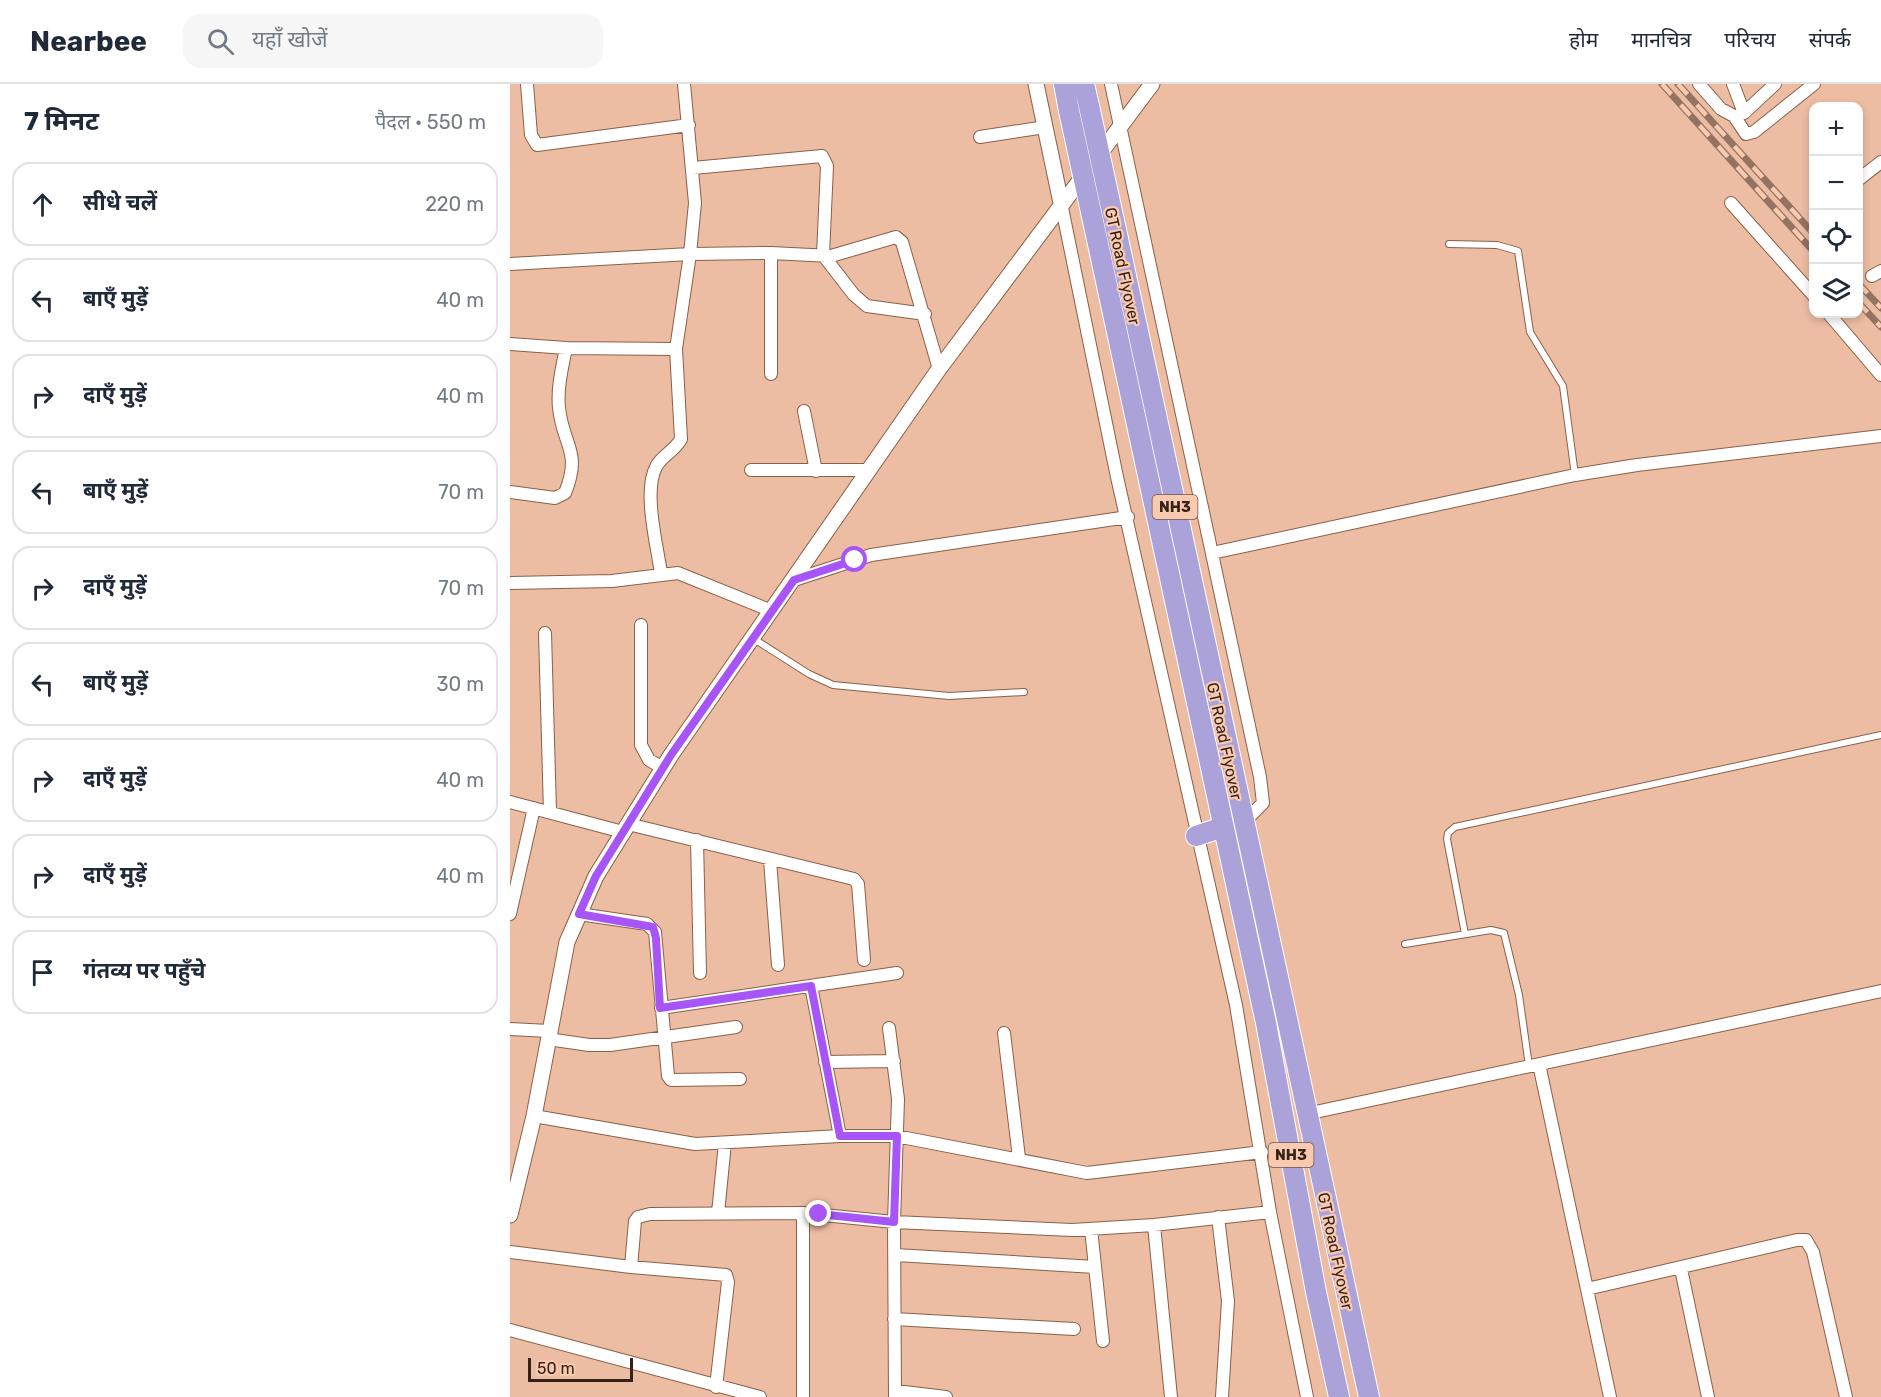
<!DOCTYPE html>
<html lang="hi">
<head>
<meta charset="utf-8">
<style>
	body { margin:0; font-family:Rubik,"Noto Sans Devanagari",sans-serif; background:#f6f6f7; color:#1f2937 }
	.controls { position:absolute; right:18px; top:18px; display:grid; overflow:hidden; border-radius:12px; box-shadow:0 3px 9px #0003 }
	.controls button { width:54px; height:54px; display:grid; place-items:center; padding:0; border:0; border-bottom:2px solid #e0e1e3; background:#fff; color:#1f2937; font:30px sans-serif }
	.scale { position:absolute; left:18px; bottom:15px; width:105px; box-sizing:border-box; padding-left:6px; border:3px solid #342218; border-top:0; font-size:16px; line-height:21px; white-space:nowrap; color:#342218; -webkit-text-stroke:4px #facab0; paint-order:stroke }
	.stop { position:absolute; width:18px; height:18px; margin:-14px; border:4px solid #a855f7; border-radius:50%; background:#fff }
	.stop.end { background:#a855f7; border-color:#fff; box-shadow:0 2px 6px #0008 }
	.list { margin:0; padding:0; list-style:none }
	h2 { display:flex; justify-content:space-between; align-items:center; height:78px; margin:0; padding:0 24px; font-size:26px }
	h2 small { font-size:20px; font-weight:400; color:#747a83 }
	.list li { display:grid; grid-template-columns:39px 1fr auto; gap:18px; align-items:center; box-sizing:border-box; height:84px; margin:0 12px 12px; padding:0 12px; border:2px solid #e0e1e3; border-radius:18px }
	.list b { display:block; font-size:22px; white-space:nowrap }
	.list em { font-size:20px; font-style:normal; color:#747a83 }
	.icon { flex:none; width:33px; height:33px; fill:none; stroke:currentColor; stroke-width:2; stroke-linecap:round; stroke-linejoin:round }
	.map { position:relative; flex:none; width:1371px; height:1313px; overflow:hidden }
	header { display:flex; align-items:center; gap:36px; box-sizing:border-box; height:84px; padding:0 30px; background:#fff; border-bottom:2px solid #e0e1e3 }
	header strong { font-size:28px }
	nav { display:flex; gap:33px; margin-inline-start:auto; font-size:21px }
	.search { width:420px; height:54px; background:#f6f6f7; display:flex; align-items:center; gap:15px; box-sizing:border-box; padding:0 21px; border-radius:18px; color:#747a83; font-size:22px }
	main { display:flex }
	aside { flex:1; background:#fff }
	.map>svg:first-child { display:block }
	.lines { fill:none; stroke-linecap:round; stroke-linejoin:round }
	.service-casing { stroke:#8a6048; stroke-width:8 }
	.minor-casing { stroke:#8a6048; stroke-width:14 }
	.tertiary-casing { stroke:#8a6048; stroke-width:17 }
	.trunk-casing { stroke:#fff; stroke-width:22 }
	.service { stroke:#fff; stroke-width:6 }
	.minor { stroke:#fff; stroke-width:12 }
	.tertiary { stroke:#fff; stroke-width:15 }
	.trunk { stroke:#aaa2d8; stroke-width:20 }
	.rail-casing { stroke:#947361; stroke-width:7 }
	.rail { stroke:#facab0; stroke-width:4.5; stroke-dasharray:14; stroke-linecap:butt }
	.trunk-bridge-casing { stroke:#fff; stroke-width:22; stroke-linecap:butt }
	.trunk-bridge { stroke:#aaa2d8; stroke-width:20 }
	.route { stroke:#a855f7; stroke-width:8 }
	.labels { text-anchor:middle; stroke-width:4.5; stroke-linejoin:round; paint-order:stroke }
	.shield { fill:#facab0; stroke:#6f5446; stroke-width:1.5 }
	.shield-label { font-size:15px; font-weight:bold; fill:#342218 }
	.street-label { font-size:16px; fill:#342218; stroke:#facab0 }
</style>
</head>
<body>
<header>
<strong>Nearbee</strong>
<div class="search"><svg class="icon" aria-label="search" viewBox="0 0 24 24"><circle cx="10" cy="10" r="6"/><path d="M15 15l6 6"/></svg>यहाँ खोजें</div>
<nav><a>होम</a><a>मानचित्र</a><a>परिचय</a><a>संपर्क</a></nav>
</header>
<main>
<aside>
<h2>7 मिनट<small>पैदल · 550 m</small></h2>
<ul class="list">
<li><svg class="icon" aria-label="ahead" viewBox="0 0 24 24"><path d="M12 20V5M6 11l6-6 6 6"/></svg><div><b>सीधे चलें</b></div><em>220 m</em></li>
<li><svg class="icon" aria-label="left" viewBox="0 0 24 24"><path d="M17 20v-9H6M10 6l-5 5 5 5"/></svg><div><b>बाएँ मुड़ें</b></div><em>40 m</em></li>
<li><svg class="icon" aria-label="right" viewBox="0 0 24 24"><path d="M7 20v-9h11M14 6l5 5-5 5"/></svg><div><b>दाएँ मुड़ें</b></div><em>40 m</em></li>
<li><svg class="icon" aria-label="left" viewBox="0 0 24 24"><path d="M17 20v-9H6M10 6l-5 5 5 5"/></svg><div><b>बाएँ मुड़ें</b></div><em>70 m</em></li>
<li><svg class="icon" aria-label="right" viewBox="0 0 24 24"><path d="M7 20v-9h11M14 6l5 5-5 5"/></svg><div><b>दाएँ मुड़ें</b></div><em>70 m</em></li>
<li><svg class="icon" aria-label="left" viewBox="0 0 24 24"><path d="M17 20v-9H6M10 6l-5 5 5 5"/></svg><div><b>बाएँ मुड़ें</b></div><em>30 m</em></li>
<li><svg class="icon" aria-label="right" viewBox="0 0 24 24"><path d="M7 20v-9h11M14 6l5 5-5 5"/></svg><div><b>दाएँ मुड़ें</b></div><em>40 m</em></li>
<li><svg class="icon" aria-label="right" viewBox="0 0 24 24"><path d="M7 20v-9h11M14 6l5 5-5 5"/></svg><div><b>दाएँ मुड़ें</b></div><em>40 m</em></li>
<li><svg class="icon" aria-label="arrive" viewBox="0 0 24 24"><path d="M6 21V4h12l-3 4 3 4H6"/></svg><div><b>गंतव्य पर पहुँचे</b></div></li>
</ul>
</aside>
<div class="map">
<svg width="1371" height="1313" viewBox="0 0 1371 1313">
	<rect width="100%" height="100%" fill="#ecbda3"/>
	<g class="lines">
		<defs>
			<path id="service" d="M939,160L987,161L1008,167L1020,248L1053,302L1065,391
				M244,555L299,590L323,601L439,612L514,608
				M955,850L937,755L938,749L945,743L1371,651
				M895,860L981,846L994,849L1009,911L1019,982"/>
			<path id="minor" d="M17,0L21,51L27,61L179,41
				M601,0L750,693L753,719L733,739
				M1189,0L1211,25L1224,32L1234,29L1265,0
				M1223,0L1234,29
				M1224,32L1236,50L1244,48L1304,0
				M470,53L535,43
				M183,84L312,72L317,82L313,171L344,211L357,222L415,230
				M1348,96L1371,78
				M551,119L607,393L726,921L760,1128L797,1313
				M1221,119L1304,212
				M261,169L321,172L386,153L392,158L429,285
				M0,180L180,170L261,169V290
				M1362,192L1371,187
				M1319,230L1371,291
				M0,260L56,264L166,265
				M294,327L306,387
				M241,386H360
				M0,408L45,414L55,409C72,367 53,362 49,324C47,304 52,284 56,264
				M702,469L1065,391L1127,381L1371,352
				M151,489C147,462 133,407 146,383C151,372 165,367 171,355L166,265L180,170L185,119L174,0
				M284,496L361,471L618,433
				M0,499L102,497L168,489L262,527
				M131,541V661L139,676L153,684
				M35,549L40,728
				M0,718L113,748
				M118,740L344,795L348,800L354,876
				M187,756L190,889
				M260,776L268,881
				M0,830L24,724
				M69,830L137,840L145,848L158,992L161,996L230,995
				M301,902L330,1052
				M151,924L387,889
				M379,944L388,1015L384,1138L385,1313
				M0,945L39,947
				M494,949L509,1074
				M38,955L79,961H100L226,943
				M315,978L384,977
				M1029,980L1100,1313
				M796,1030L1371,907
				M24,1032L185,1060L330,1052H386L577,1089L752,1068
				M208,1129L215,1059
				M708,1133L718,1217L712,1313
				M644,1141L661,1313
				M581,1145L593,1257
				M0,1168L121,1183L216,1191L218,1198L206,1303
				M386,1171L585,1183
				M121,1183L125,1137L128,1133L140,1130L293,1129L384,1138L562,1146L644,1141L760,1128
				M1171,1185L1198,1313
				M1077,1205L1287,1156H1296L1303,1168L1336,1313
				M384,1235L564,1245
				M0,1246L250,1313
				M386,1307L436,1313
				M293,1313V1129"/>
			<path id="tertiary" d="M526,0L551,119
				M0,1131L24,1032L57,858L86,792L161,671L429,285L642,0"/>
			<path id="trunk" d="M554,0L559,27
				M574,0L579,22
				M608,155L859,1313
				M588,160L756,939L806,1208L829,1313
				M686,752L713,743"/>
		</defs>
		<use href="#service" class="service-casing"/>
		<use href="#minor" class="minor-casing"/>
		<use href="#tertiary" class="tertiary-casing"/>
		<use href="#trunk" class="trunk-casing"/>
		<use href="#service" class="service"/>
		<use href="#minor" class="minor"/>
		<use href="#tertiary" class="tertiary"/>
		<use href="#trunk" class="trunk"/>
		<defs>
			<path id="rail" d="M1152,0L1304,168
				M1168,0L1304,150
				M1348,199L1371,224
				M1348,218L1371,243"/>
		</defs>
		<use href="#rail" class="rail-casing"/>
		<use href="#rail" class="rail"/>
		<defs>
			<path id="trunk-bridge" d="M579,22L608,155
				M559,27L588,160"/>
		</defs>
		<use href="#trunk-bridge" class="trunk-bridge-casing"/>
		<use href="#trunk-bridge" class="trunk-bridge"/>
	</g>
	<g class="lines">
		<path class="route" d="M309,1130L384,1138L387,1052H330L301,902L150,924L146,854L143,843L69,830L86,792L161,671L284,496L345,476"/>
	</g>
	<g class="labels">
		<g class="shield">
			<rect x="642.5" y="411" width="45" height="24" rx="4.5"/>
			<rect x="758.5" y="1059" width="45" height="24" rx="4.5"/>
		</g>
		<g class="shield-label">
			<text x="665" y="428">NH3</text>
			<text x="781" y="1076">NH3</text>
		</g>
		<g class="street-label">
			<text transform="translate(613 182) rotate(78)" y="6">GT Road Flyover</text>
			<text transform="translate(715 657) rotate(78)" y="6">GT Road Flyover</text>
			<text transform="translate(826 1167) rotate(78)" y="6">GT Road Flyover</text>
		</g>
	</g>
</svg>
<div class="controls">
<button>+</button>
<button>−</button>
<button><svg class="icon" aria-label="locate" viewBox="0 0 24 24"><circle cx="12" cy="12" r="6"/><path d="M12 2v4M12 18v4M2 12h4M18 12h4"/></svg></button>
<button><svg class="icon" aria-label="layers" viewBox="0 0 24 24"><path d="M12 4l9 5-9 5-9-5zM3 14l9 5 9-5"/></svg></button>
</div>
<div class="scale">50 m</div>
<div class="stop" style="left:345px;top:476px"></div>
<div class="stop end" style="left:309px;top:1130px"></div>
</div>
</main>
</body>
</html>
